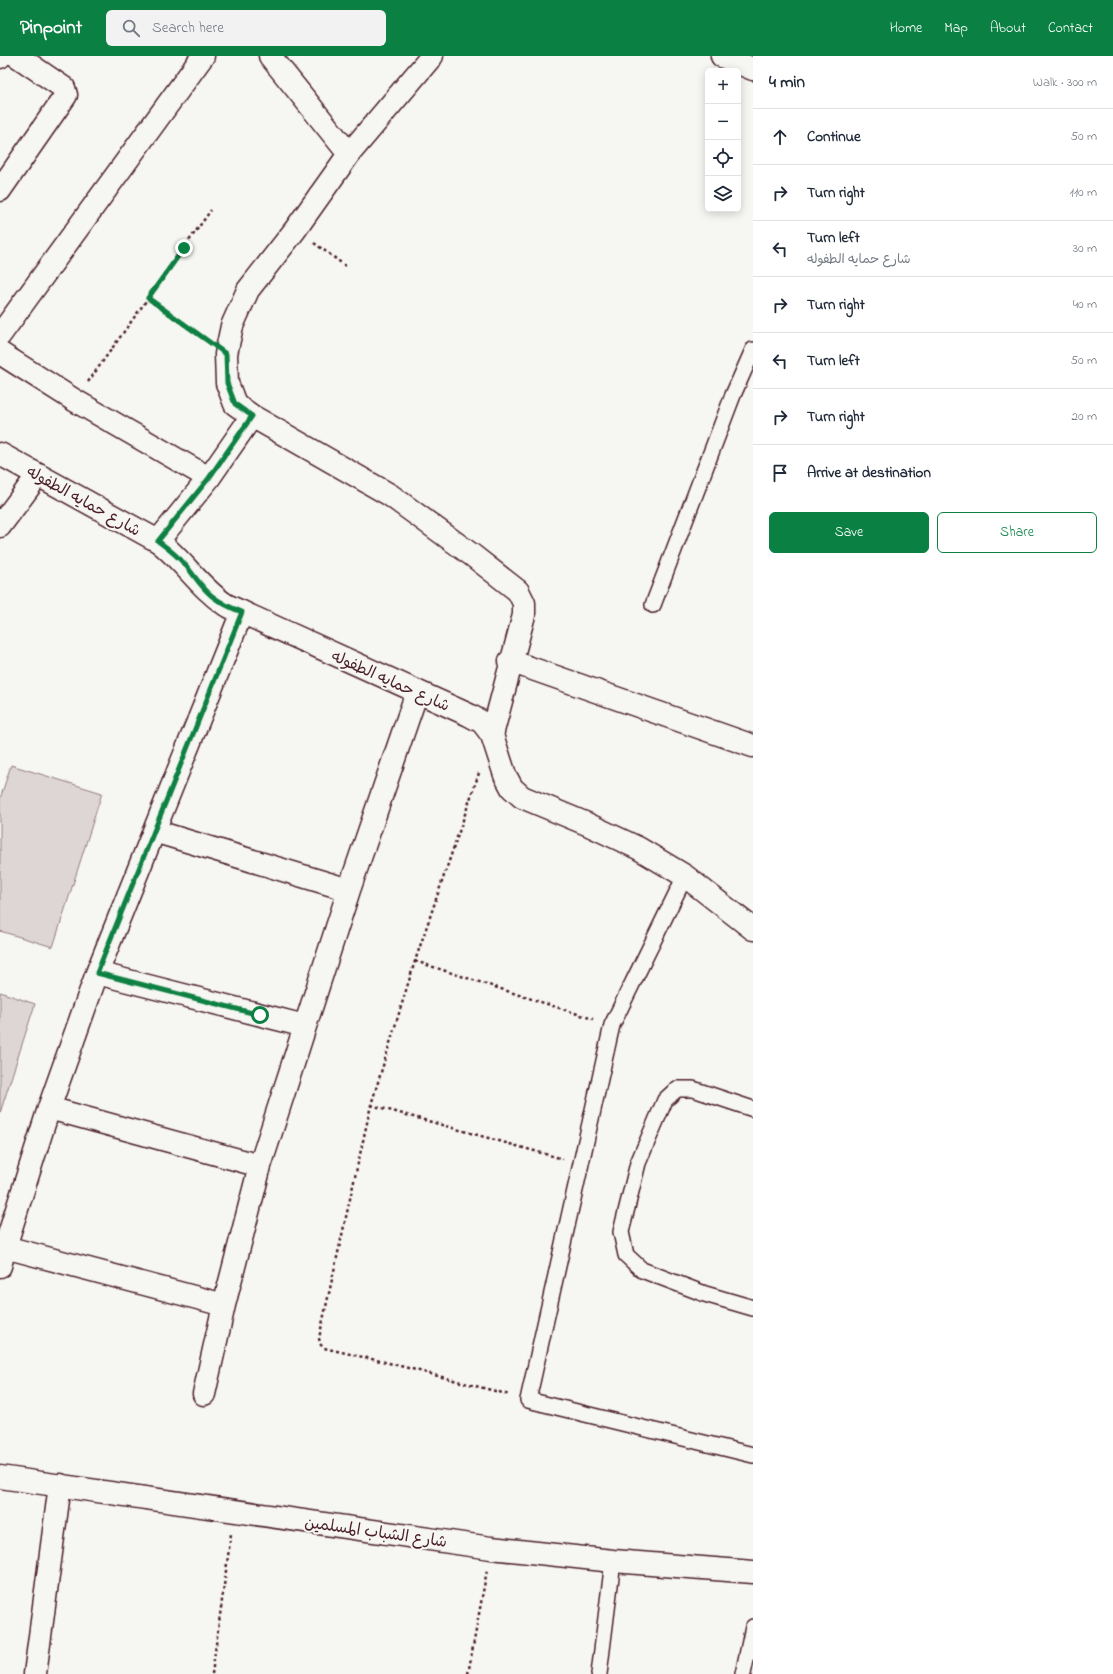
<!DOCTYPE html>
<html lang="en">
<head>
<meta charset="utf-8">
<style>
	body { margin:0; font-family:"Indie Flower","Playpen Sans Arabic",sans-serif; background:#f2f2f3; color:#1f2937 }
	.controls { position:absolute; right:12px; top:12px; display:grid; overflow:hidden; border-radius:6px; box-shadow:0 2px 10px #0003 }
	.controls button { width:36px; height:36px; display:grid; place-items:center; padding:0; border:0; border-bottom:1px solid #e0e1e3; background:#fff; color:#1f2937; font:20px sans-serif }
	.stop { position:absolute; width:12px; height:12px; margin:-9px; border:3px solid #0b8043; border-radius:50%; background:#fff }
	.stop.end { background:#0b8043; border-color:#fff; box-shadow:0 1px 4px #0008 }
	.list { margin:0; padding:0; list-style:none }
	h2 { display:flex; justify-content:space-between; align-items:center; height:52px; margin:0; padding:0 16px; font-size:17px }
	h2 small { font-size:13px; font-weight:400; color:#747a83 }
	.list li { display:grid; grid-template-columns:26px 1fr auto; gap:12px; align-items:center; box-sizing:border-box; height:56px; padding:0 16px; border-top:1px solid #e0e1e3 }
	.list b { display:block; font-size:15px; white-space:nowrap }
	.list p { margin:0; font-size:13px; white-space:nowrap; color:#747a83 }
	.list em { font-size:13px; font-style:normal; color:#747a83 }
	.actions { display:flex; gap:8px; padding:12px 16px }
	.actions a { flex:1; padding:9px 0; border:1px solid #0b8043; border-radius:6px; text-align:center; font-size:14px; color:#0b8043 }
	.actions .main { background:#0b8043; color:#fff }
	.icon { flex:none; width:22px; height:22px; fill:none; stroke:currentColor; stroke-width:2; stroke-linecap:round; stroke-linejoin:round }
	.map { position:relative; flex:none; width:753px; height:1618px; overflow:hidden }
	header { display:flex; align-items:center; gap:24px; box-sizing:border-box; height:56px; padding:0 20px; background:#0b8043; color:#fff }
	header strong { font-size:19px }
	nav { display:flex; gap:22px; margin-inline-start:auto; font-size:14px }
	.search { width:280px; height:36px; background:#f2f2f3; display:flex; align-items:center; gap:10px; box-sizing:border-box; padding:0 14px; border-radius:6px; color:#747a83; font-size:15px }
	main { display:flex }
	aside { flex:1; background:#fff }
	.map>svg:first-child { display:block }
	.green { fill:#ddd6d5; stroke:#947a80 }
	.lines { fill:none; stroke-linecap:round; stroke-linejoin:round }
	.service-casing { stroke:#4a1f2b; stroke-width:18 }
	.minor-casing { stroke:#4a1f2b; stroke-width:25 }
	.tertiary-casing { stroke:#4a1f2b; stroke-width:25 }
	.path { stroke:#4a1f2b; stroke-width:2.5; stroke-dasharray:3 3; stroke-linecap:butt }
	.service { stroke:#f6f6f2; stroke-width:15 }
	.minor { stroke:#f6f6f2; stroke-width:22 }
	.tertiary { stroke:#f6f6f2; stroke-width:22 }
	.route { stroke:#0b8043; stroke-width:5 }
	.labels { text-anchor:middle; stroke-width:4; stroke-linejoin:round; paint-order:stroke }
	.street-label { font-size:16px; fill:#4a1f2b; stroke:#f6f6f2 }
</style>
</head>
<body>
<header>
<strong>Pinpoint</strong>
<div class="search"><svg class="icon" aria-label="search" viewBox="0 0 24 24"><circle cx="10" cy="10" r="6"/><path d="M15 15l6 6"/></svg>Search here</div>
<nav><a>Home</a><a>Map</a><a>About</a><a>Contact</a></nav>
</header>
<main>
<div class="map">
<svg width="753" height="1618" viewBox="0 0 753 1618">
	<rect width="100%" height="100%" fill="#f6f6f2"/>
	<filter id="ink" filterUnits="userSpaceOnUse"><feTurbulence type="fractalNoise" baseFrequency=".025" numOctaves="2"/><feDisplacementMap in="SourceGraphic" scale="8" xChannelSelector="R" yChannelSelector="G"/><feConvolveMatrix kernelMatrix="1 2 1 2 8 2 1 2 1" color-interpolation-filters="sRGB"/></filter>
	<g filter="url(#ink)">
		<path class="green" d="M11,709L102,737L53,891L0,875V743Z
			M0,936L35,948L0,1057Z"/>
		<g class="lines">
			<defs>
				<path id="service" d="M653,549L733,339L753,294
					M685,820L612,969L528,1344L753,1399
					M753,1053L693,1033H677L665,1044L638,1107L621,1176L626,1199L642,1214L705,1238L753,1252
					M599,1618L613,1505
					M743,1618L753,1571"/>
				<path id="minor" d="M270,0L349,98
					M432,0L349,98L295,174L248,234L232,270L226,298L227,327L235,348L252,360L390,439L472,499L518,535L524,547V559L492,679
					M0,1L1,0
					M0,134L66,39L64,32L17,0
					M0,279L203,0
					M0,297L74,344L209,422
					M0,470L38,419
					M158,485L209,422L252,360
					M510,605L753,690
					M154,775L349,834
					M97,917L305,970
					M49,1052L260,1110
					M5,1191L49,1052L97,917L242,556
					M0,1210L5,1191L224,1249L260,1110L349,834L417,636
					M204,1338L224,1249
					M35,1618L60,1429"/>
				<path id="tertiary" d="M722,0L753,13
					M0,398L158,485C183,504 199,531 226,549L469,659L482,666L492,679L505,719L512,732L522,741L587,768L638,792L685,820L753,873
					M0,1421L491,1492L613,1505L753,1516"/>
			</defs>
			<use href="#service" class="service-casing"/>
			<use href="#minor" class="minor-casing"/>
			<use href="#tertiary" class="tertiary-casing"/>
			<path class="path" d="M314,187L347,211
				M148,243L205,283
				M88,326L211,154
				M479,717L415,905L371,1049L319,1282L320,1288L324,1292L389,1307L510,1339
				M415,905L593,963
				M371,1049L563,1103
				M212,1618L231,1478
				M468,1618L487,1514"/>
			<use href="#service" class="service"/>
			<use href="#minor" class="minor"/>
			<use href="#tertiary" class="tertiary"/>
		</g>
	</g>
	<g class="lines" filter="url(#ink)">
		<path class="route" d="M184,192L148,242L226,298L227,327L235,348L252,360L209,422L158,485C169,493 179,501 188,512C196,522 202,532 212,540C221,547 231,552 242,556L97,917L260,959"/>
	</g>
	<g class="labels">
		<g class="street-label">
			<text transform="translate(84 444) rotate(29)" y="6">شارع حمايه الطفوله</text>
			<text transform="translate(391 624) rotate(24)" y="6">شارع حمايه الطفوله</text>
			<text transform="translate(376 1475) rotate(8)" y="6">شارع الشباب المسلمين</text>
		</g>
	</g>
</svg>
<div class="controls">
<button>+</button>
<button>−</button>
<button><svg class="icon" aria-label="locate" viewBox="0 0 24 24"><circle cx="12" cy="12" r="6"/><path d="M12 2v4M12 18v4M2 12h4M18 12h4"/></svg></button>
<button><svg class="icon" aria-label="layers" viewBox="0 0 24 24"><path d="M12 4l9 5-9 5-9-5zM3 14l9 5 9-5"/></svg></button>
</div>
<div class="stop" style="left:260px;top:959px"></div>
<div class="stop end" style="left:184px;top:192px"></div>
</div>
<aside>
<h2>4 min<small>Walk · 300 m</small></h2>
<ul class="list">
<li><svg class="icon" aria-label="ahead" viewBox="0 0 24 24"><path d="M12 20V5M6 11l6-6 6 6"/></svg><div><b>Continue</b></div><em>50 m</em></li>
<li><svg class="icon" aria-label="right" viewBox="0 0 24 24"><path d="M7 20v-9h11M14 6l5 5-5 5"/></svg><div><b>Turn right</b></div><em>110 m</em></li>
<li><svg class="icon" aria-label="left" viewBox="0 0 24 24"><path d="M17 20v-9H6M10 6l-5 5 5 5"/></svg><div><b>Turn left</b><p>شارع حمايه الطفوله</p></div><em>30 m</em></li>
<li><svg class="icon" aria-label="right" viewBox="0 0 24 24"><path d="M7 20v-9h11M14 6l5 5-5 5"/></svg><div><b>Turn right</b></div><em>40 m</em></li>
<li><svg class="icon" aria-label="left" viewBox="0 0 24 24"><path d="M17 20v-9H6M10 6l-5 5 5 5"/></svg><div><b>Turn left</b></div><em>50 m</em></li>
<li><svg class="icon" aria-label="right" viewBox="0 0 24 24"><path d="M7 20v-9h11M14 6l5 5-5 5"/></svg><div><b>Turn right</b></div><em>20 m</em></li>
<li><svg class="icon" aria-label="arrive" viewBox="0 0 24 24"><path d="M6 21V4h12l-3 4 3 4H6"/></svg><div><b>Arrive at destination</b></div></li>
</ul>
<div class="actions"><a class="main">Save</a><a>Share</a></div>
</aside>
</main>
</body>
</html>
